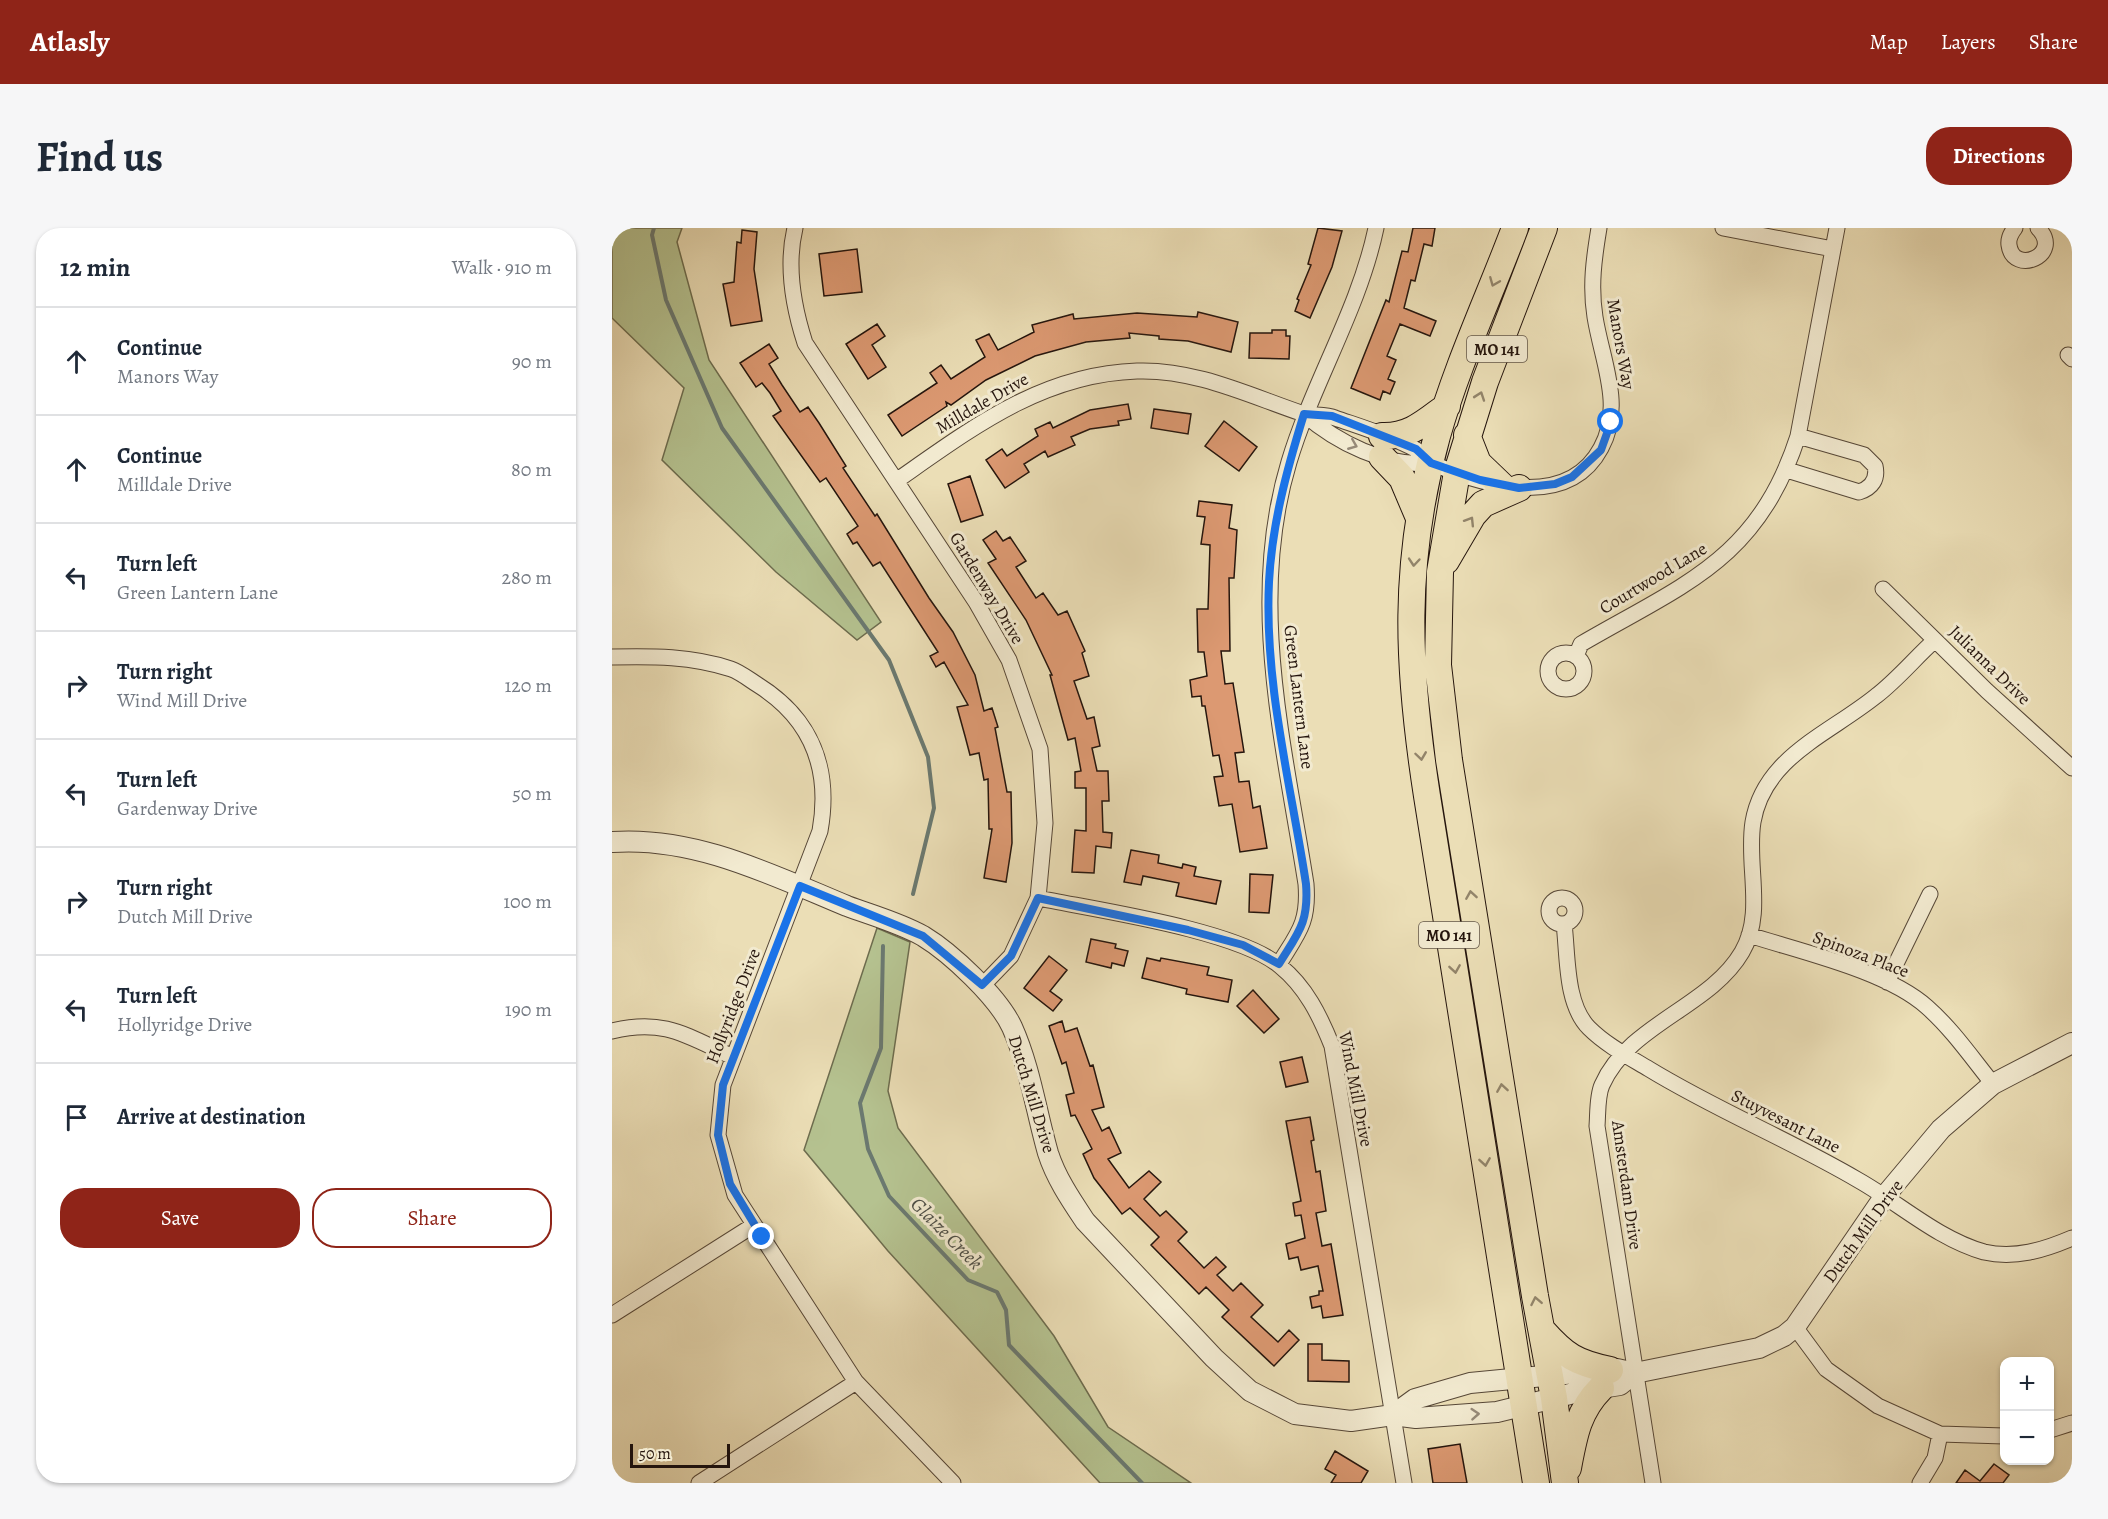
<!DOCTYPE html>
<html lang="en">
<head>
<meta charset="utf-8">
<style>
	body { margin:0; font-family:Alegreya,serif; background:#f6f6f7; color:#1f2937 }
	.controls { position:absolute; right:18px; bottom:18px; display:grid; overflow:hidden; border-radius:12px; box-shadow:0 2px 4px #0004 }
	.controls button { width:54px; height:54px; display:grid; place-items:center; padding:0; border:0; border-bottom:2px solid #e0e1e3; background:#fff; color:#1f2937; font:30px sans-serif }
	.scale { position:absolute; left:18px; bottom:15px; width:100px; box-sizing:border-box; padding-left:6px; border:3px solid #25150d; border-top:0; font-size:16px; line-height:21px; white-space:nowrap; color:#25150d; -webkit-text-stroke:4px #f2ead0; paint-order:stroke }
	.stop { position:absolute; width:18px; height:18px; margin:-14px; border:4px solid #1a73e8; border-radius:50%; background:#fff }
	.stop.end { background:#1a73e8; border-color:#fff; box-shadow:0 2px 6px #0008 }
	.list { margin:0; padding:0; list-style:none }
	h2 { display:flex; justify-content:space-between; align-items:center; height:78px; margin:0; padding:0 24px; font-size:26px }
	h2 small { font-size:20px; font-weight:400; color:#747a83 }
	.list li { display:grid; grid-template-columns:39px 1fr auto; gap:18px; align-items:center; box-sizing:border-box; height:108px; padding:0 24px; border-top:2px solid #e0e1e3 }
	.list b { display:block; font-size:22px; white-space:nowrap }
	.list p { margin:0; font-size:20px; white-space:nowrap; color:#747a83 }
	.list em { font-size:20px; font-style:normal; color:#747a83 }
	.actions { display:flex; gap:12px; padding:18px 24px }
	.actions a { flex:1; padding:14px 0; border:2px solid #8f2418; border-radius:24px; text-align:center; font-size:21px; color:#8f2418 }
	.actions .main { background:#8f2418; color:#fff }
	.icon { flex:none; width:33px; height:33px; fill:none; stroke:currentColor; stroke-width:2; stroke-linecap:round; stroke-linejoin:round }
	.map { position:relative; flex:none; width:1460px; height:1255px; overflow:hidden; border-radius:24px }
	header { display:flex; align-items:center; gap:36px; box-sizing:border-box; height:84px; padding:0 30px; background:#8f2418; color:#fff }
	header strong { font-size:28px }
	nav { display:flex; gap:33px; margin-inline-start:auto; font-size:21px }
	.intro { display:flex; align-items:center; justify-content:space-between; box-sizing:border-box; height:144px; padding:0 36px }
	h1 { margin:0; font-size:42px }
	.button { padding:15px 27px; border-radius:24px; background:#8f2418; color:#fff; font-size:21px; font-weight:700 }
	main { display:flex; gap:36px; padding:0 36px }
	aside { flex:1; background:#fff; border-radius:24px; box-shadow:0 2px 4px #0004 }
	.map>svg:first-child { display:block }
	.green { fill:#b5c290; stroke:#6d6c4e; stroke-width:1.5 }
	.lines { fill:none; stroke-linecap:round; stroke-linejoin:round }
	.stream { stroke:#6b7970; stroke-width:4 }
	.building { fill:#dc9972; stroke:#25150d; stroke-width:1.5 }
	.minor-casing { stroke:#564737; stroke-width:17 }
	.tertiary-casing { stroke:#564737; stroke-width:22 }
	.trunk-casing { stroke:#25150d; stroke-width:28 }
	.minor { stroke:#f2ead0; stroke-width:15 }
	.tertiary { stroke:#f2ead0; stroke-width:20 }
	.trunk { stroke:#ebdeb6; stroke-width:26 }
	.oneway { stroke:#92846a }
	.oneway2 { stroke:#968a78 }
	.route { stroke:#1a73e8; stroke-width:8 }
	.labels { text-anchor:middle; stroke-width:6; stroke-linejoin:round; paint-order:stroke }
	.shield { fill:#f2ead0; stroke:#625548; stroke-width:1.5 }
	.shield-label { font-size:16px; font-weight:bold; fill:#25150d }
	.street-label { font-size:18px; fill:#25150d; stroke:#f2ead0 }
	.water-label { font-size:20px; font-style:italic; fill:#4e4f47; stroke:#f2ead0 }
</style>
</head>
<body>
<header>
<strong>Atlasly</strong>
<nav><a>Map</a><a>Layers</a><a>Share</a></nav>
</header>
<div class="intro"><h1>Find us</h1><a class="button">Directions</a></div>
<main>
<aside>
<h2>12 min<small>Walk · 910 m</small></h2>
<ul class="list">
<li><svg class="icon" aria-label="ahead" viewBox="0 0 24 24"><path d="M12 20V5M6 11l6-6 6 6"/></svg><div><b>Continue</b><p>Manors Way</p></div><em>90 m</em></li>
<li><svg class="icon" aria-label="ahead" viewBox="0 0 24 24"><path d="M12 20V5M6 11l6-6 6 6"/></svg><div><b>Continue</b><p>Milldale Drive</p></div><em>80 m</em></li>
<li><svg class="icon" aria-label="left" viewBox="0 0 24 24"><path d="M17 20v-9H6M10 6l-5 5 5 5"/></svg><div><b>Turn left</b><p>Green Lantern Lane</p></div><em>280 m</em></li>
<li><svg class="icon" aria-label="right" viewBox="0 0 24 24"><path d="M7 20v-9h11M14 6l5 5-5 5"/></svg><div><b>Turn right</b><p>Wind Mill Drive</p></div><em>120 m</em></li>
<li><svg class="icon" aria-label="left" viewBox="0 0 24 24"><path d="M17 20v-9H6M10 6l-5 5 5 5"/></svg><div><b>Turn left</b><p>Gardenway Drive</p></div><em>50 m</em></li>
<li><svg class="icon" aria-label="right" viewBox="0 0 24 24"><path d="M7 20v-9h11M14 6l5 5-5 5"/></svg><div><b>Turn right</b><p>Dutch Mill Drive</p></div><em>100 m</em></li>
<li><svg class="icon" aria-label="left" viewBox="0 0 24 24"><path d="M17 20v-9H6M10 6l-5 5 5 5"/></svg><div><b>Turn left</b><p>Hollyridge Drive</p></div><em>190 m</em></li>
<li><svg class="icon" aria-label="arrive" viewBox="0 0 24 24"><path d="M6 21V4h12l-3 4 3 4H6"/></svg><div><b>Arrive at destination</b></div></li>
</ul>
<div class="actions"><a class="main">Save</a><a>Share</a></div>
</aside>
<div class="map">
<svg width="1460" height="1255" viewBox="0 0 1460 1255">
	<rect width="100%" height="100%" fill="#ebdeb6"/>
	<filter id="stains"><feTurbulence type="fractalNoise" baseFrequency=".00333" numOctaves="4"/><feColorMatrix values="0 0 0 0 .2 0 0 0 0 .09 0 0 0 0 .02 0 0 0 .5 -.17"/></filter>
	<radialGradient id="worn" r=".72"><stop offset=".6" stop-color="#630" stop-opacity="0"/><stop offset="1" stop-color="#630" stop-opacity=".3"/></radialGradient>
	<path class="green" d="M0,0H70L65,14L97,132L269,394L245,412L164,344L50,232L72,160L0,90Z
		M265,700L298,714L276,863L286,900L442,1108L496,1199L579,1255H488L276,1023L192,922Z"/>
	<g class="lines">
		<path class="stream" d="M42,0L40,7L54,72L110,200L277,432L316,529L322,580L301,666
			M271,718L269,820L248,875L256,921L277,968L356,1052L385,1064L394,1082L397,1117L530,1255"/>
	</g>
	<path class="building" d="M706,0L730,3L720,39L698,90L683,83L687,72L685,71L699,37L696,36Z
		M801,0H823L820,18L812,16L803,53L799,52L792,80L824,93L818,108L788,96L775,128L784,132L776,151L783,154L778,166L771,163L768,172L739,160L774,72L777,74L790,23L796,24Z
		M130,2L145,4L142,41L150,93L119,98L111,56L122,54L125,14L129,15Z
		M245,21L250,64L212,68L207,26Z
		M586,84L626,94L619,124L576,113L547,111V108L517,105L518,110L474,114L423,128L374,152L339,177L334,174L335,178L290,208L276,187L325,155L318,145L329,137L339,151L373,129L364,112L377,106L386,122L422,104L420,97L461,86L462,91L525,85L585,89Z
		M265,96L273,108L260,117L274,139L256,151L234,116Z
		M660,102H674V108H678L677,131L637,130L638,105H660Z
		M157,116L166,130L157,136L170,157L188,184L196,179L207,195L234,238L231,240L263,288L265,286L317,370L341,404L363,447L372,483L380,480L386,499L383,500L395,564H399L400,615L394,654L372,650L380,601H377L376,551L372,552L367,525L358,527L353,508L345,479L356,477L332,434L324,439L318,428L326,424L268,334L261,338L245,314L241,316L235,306L246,298L214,250L208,254L161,188L169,183L158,165L150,155L144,159L128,135Z
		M516,176L519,191L506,193L507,197L478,201L459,209L463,217L436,229L433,223L412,236L417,244L393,260L374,232L390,221L395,228L426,208L423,201L438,194L441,200L478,182Z
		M542,181L579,186L576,206L539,200Z
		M612,193L645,219L627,243L593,218Z
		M358,248L371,287L349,294L336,256Z
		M587,273L620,277L617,300L625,302L622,350H617L618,423H609L613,456L621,455L632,524L623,525L627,554L637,553L641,580L648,578L655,620L628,624L620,576L607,578L602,549L611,548L607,527L601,528L593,478H590L589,468L580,469L578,452L595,448L592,424H586L585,381H596L598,317L589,316L593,289L585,288Z
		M384,303L391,313L398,309L414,333L404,339L424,370L431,365L446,387L455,383L473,423L470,425L477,448L462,453L475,491L482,489L488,518L480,520L485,543H496L497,573H490L491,604L500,605L499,620L484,618L482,645L460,644L463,602L474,603V560H463V544L469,543L463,510L456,512L438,447H440L414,392L376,335L384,331L371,312Z
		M519,622L547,627L546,635L570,640L571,636L584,639L582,648L609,653L604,676L564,668L567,655L531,648L529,657L512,654Z
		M638,646L661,647L657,685L637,684Z
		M479,711L504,716L503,720L516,723L512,738L500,735L499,740L474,734Z
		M437,728L455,742L438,763L450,772L441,783L412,760Z
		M535,730L548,733L549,730L597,739L595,747L620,752L616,774L574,766L575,761L530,750Z
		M641,762L667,791L652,805L625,778Z
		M450,793L453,804L465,800L478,838L481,837L492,879L480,882L490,903L497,899L509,925L496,931L517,960L537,943L549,954L532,971L548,988L554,983L575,1004L566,1013L592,1040L604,1029L614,1039L605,1047L621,1063L629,1055L651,1077L639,1089L666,1114L677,1102L687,1112L662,1138L610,1089L617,1082L594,1059L587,1066L539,1017L547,1009L518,980L510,986L482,950L471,926L480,921L463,887L459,888L454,867L462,865L454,834L450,836L437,798Z
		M690,829L696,854L674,859L668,834Z
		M698,889L702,912L699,913L704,944L708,943L714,983L704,985L710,1018L719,1016L731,1087L711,1090L709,1078L700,1080L698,1069L707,1067V1063H711L706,1038L689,1042L686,1029L677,1031L674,1016L693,1010L689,987L683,988L681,975L689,973L674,893Z
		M696,1116H710V1132L737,1133V1154L696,1153Z
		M848,1216L855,1255H821L816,1221Z
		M723,1223L756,1243L749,1255H719L724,1247L713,1241Z
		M1382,1236L1397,1247L1391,1255H1344L1353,1242L1368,1253Z"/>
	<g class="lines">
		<defs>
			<path id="minor" d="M183,0C174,38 181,78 193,115L364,374L397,432L428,521L433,595L426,670L399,728L371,757
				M1111,0L1221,21
				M1403,0C1399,5 1396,10 1397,17C1401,48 1452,27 1426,0
				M1456,127L1460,131
				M692,186C724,214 775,240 819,235
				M1175,242L1247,264C1260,260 1266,251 1263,238L1252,227L1186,208
				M284,253C360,200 430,146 525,143C583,141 636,167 689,185C700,188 713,186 723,190C749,199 779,208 803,221C810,225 814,233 822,236C872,258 956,282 989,220C1012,178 990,133 983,89C978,58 982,30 987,0
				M1271,361L1375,463L1460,540
				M936 443a18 18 0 1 1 36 0a18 18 0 1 1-36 0Z
				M964,428L969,416C1072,356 1146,332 1186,208L1225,0
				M0,429C40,428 80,428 119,441C128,444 138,452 146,457C200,491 219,541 208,603L111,857L106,907L123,967L244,1154L341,1255
				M937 683a13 13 0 1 1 26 0a13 13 0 1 1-26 0Z
				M426,670C484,682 625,702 668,738C694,759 708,788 720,818L792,1255
				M952,696C956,727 953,776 977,800C994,817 1017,829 1037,841C1104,882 1178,912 1246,952C1287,975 1326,1011 1372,1024C1403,1031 1432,1022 1460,1010
				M1137,707C1190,724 1275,743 1315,779C1340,801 1360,830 1381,856
				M667,736C686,705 697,695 694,656C672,516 635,373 677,234C701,154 747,81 764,0
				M1275,754L1318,666
				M0,803C52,790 75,808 121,829
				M0,1087L142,997
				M1183,1099L1214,1141L1266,1178L1328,1206L1392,1208
				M1438,1202L1460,1195
				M87,1255L244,1154
				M1041,1255L985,898C986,886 985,868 990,857C1017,796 1098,779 1130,724C1153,685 1134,637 1141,594C1152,529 1217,506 1264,468C1285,452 1303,430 1323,412
				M1308,1255L1323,1230L1328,1206"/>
			<path id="tertiary" d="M0,614C83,608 160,647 235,678C259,687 288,695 311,708C339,725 386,769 400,799C418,839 424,883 436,925C444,950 459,972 473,993L602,1130L638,1163L683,1186L739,1193L781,1187L804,1190L885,1184L970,1163L1008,1157L1023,1145
				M781,1187L803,1171L858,1155L1005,1141L1023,1145L1147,1120L1172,1108L1183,1099L1272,969L1329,901L1381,856L1460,815"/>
			<path id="trunk" d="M903,0C877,69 845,137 825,208C790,336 795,439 815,568L924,1255
				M932,0L873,154L845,244L828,344L826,437L837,532L923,1068L942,1170L953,1255
				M855,207L866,235L890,258
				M770,208C798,209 813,194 835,178
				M770,229L790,250L807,290
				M834,333L861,287L871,276L907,260
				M930,1102C953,1128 964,1135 998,1142
				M956,1240C962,1208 966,1183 989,1160"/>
		</defs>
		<use href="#minor" class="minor-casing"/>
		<use href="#tertiary" class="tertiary-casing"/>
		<use href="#trunk" class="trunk-casing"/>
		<use href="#minor" class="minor"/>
		<use href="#tertiary" class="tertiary"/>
		<use href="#trunk" class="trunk"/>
	</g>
	<defs><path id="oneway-chevron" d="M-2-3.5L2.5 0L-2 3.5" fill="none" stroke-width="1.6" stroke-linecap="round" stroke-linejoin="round" transform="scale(1.5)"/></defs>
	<g class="oneway">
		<use href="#oneway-chevron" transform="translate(882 54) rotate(112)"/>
		<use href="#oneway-chevron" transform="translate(868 168) rotate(-71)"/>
		<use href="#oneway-chevron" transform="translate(858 293) rotate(-58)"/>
		<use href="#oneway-chevron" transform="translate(802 334) rotate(95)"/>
		<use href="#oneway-chevron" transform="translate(809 528) rotate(82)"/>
		<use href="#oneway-chevron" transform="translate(859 667) rotate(-99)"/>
		<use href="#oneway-chevron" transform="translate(843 741) rotate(81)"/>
		<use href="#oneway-chevron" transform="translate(890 860) rotate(-99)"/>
		<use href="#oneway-chevron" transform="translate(873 934) rotate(81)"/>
		<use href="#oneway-chevron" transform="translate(924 1073) rotate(-101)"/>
	</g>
	<g class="oneway2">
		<use href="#oneway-chevron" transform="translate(741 217) rotate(22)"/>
		<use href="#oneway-chevron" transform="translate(863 1186) rotate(-4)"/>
	</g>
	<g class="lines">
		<path class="route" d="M150,1009L118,956L106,907L111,857L188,658L311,708L370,757L399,728L426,670L576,702L631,717L667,736C686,705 697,695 694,656C679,557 652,455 657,354C660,296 675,241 692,186L720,188L804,221L819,235L868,252L907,260L943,256L960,249L989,222L999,194"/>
	</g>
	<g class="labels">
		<g class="shield">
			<rect x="855" y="108" width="60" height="26" rx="4.5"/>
			<rect x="807" y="694" width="60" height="26" rx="4.5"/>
		</g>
		<g class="shield-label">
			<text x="885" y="127">MO 141</text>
			<text x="837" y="713">MO 141</text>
		</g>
		<g class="street-label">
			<text transform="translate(1009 116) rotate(80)" y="6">Manors Way</text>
			<text transform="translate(370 175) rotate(-30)" y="6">Milldale Drive</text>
			<text transform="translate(1041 350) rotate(-31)" y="6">Courtwood Lane</text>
			<text transform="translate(375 360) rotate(59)" y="6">Gardenway Drive</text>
			<text transform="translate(1378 437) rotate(44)" y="6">Julianna Drive</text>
			<text transform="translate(687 469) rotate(83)" y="6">Green Lantern Lane</text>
			<text transform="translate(1249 726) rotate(21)" y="6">Spinoza Place</text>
			<text transform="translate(121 778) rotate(-69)" y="6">Hollyridge Drive</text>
			<text transform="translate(744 861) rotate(79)" y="6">Wind Mill Drive</text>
			<text transform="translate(420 866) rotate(73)" y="6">Dutch Mill Drive</text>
			<text transform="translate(1174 893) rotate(27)" y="6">Stuyvesant Lane</text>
			<text transform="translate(1015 957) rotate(82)" y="6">Amsterdam Drive</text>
			<text transform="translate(1251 1003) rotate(-54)" y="6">Dutch Mill Drive</text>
		</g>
		<g class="water-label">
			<text transform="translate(335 1005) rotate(45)" y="7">Glaize Creek</text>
		</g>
	</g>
	<rect width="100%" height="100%" filter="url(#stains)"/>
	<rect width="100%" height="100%" fill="url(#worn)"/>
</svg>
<div class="controls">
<button>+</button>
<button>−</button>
</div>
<div class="scale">50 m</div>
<div class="stop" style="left:999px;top:194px"></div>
<div class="stop end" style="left:150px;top:1009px"></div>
</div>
</main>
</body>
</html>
